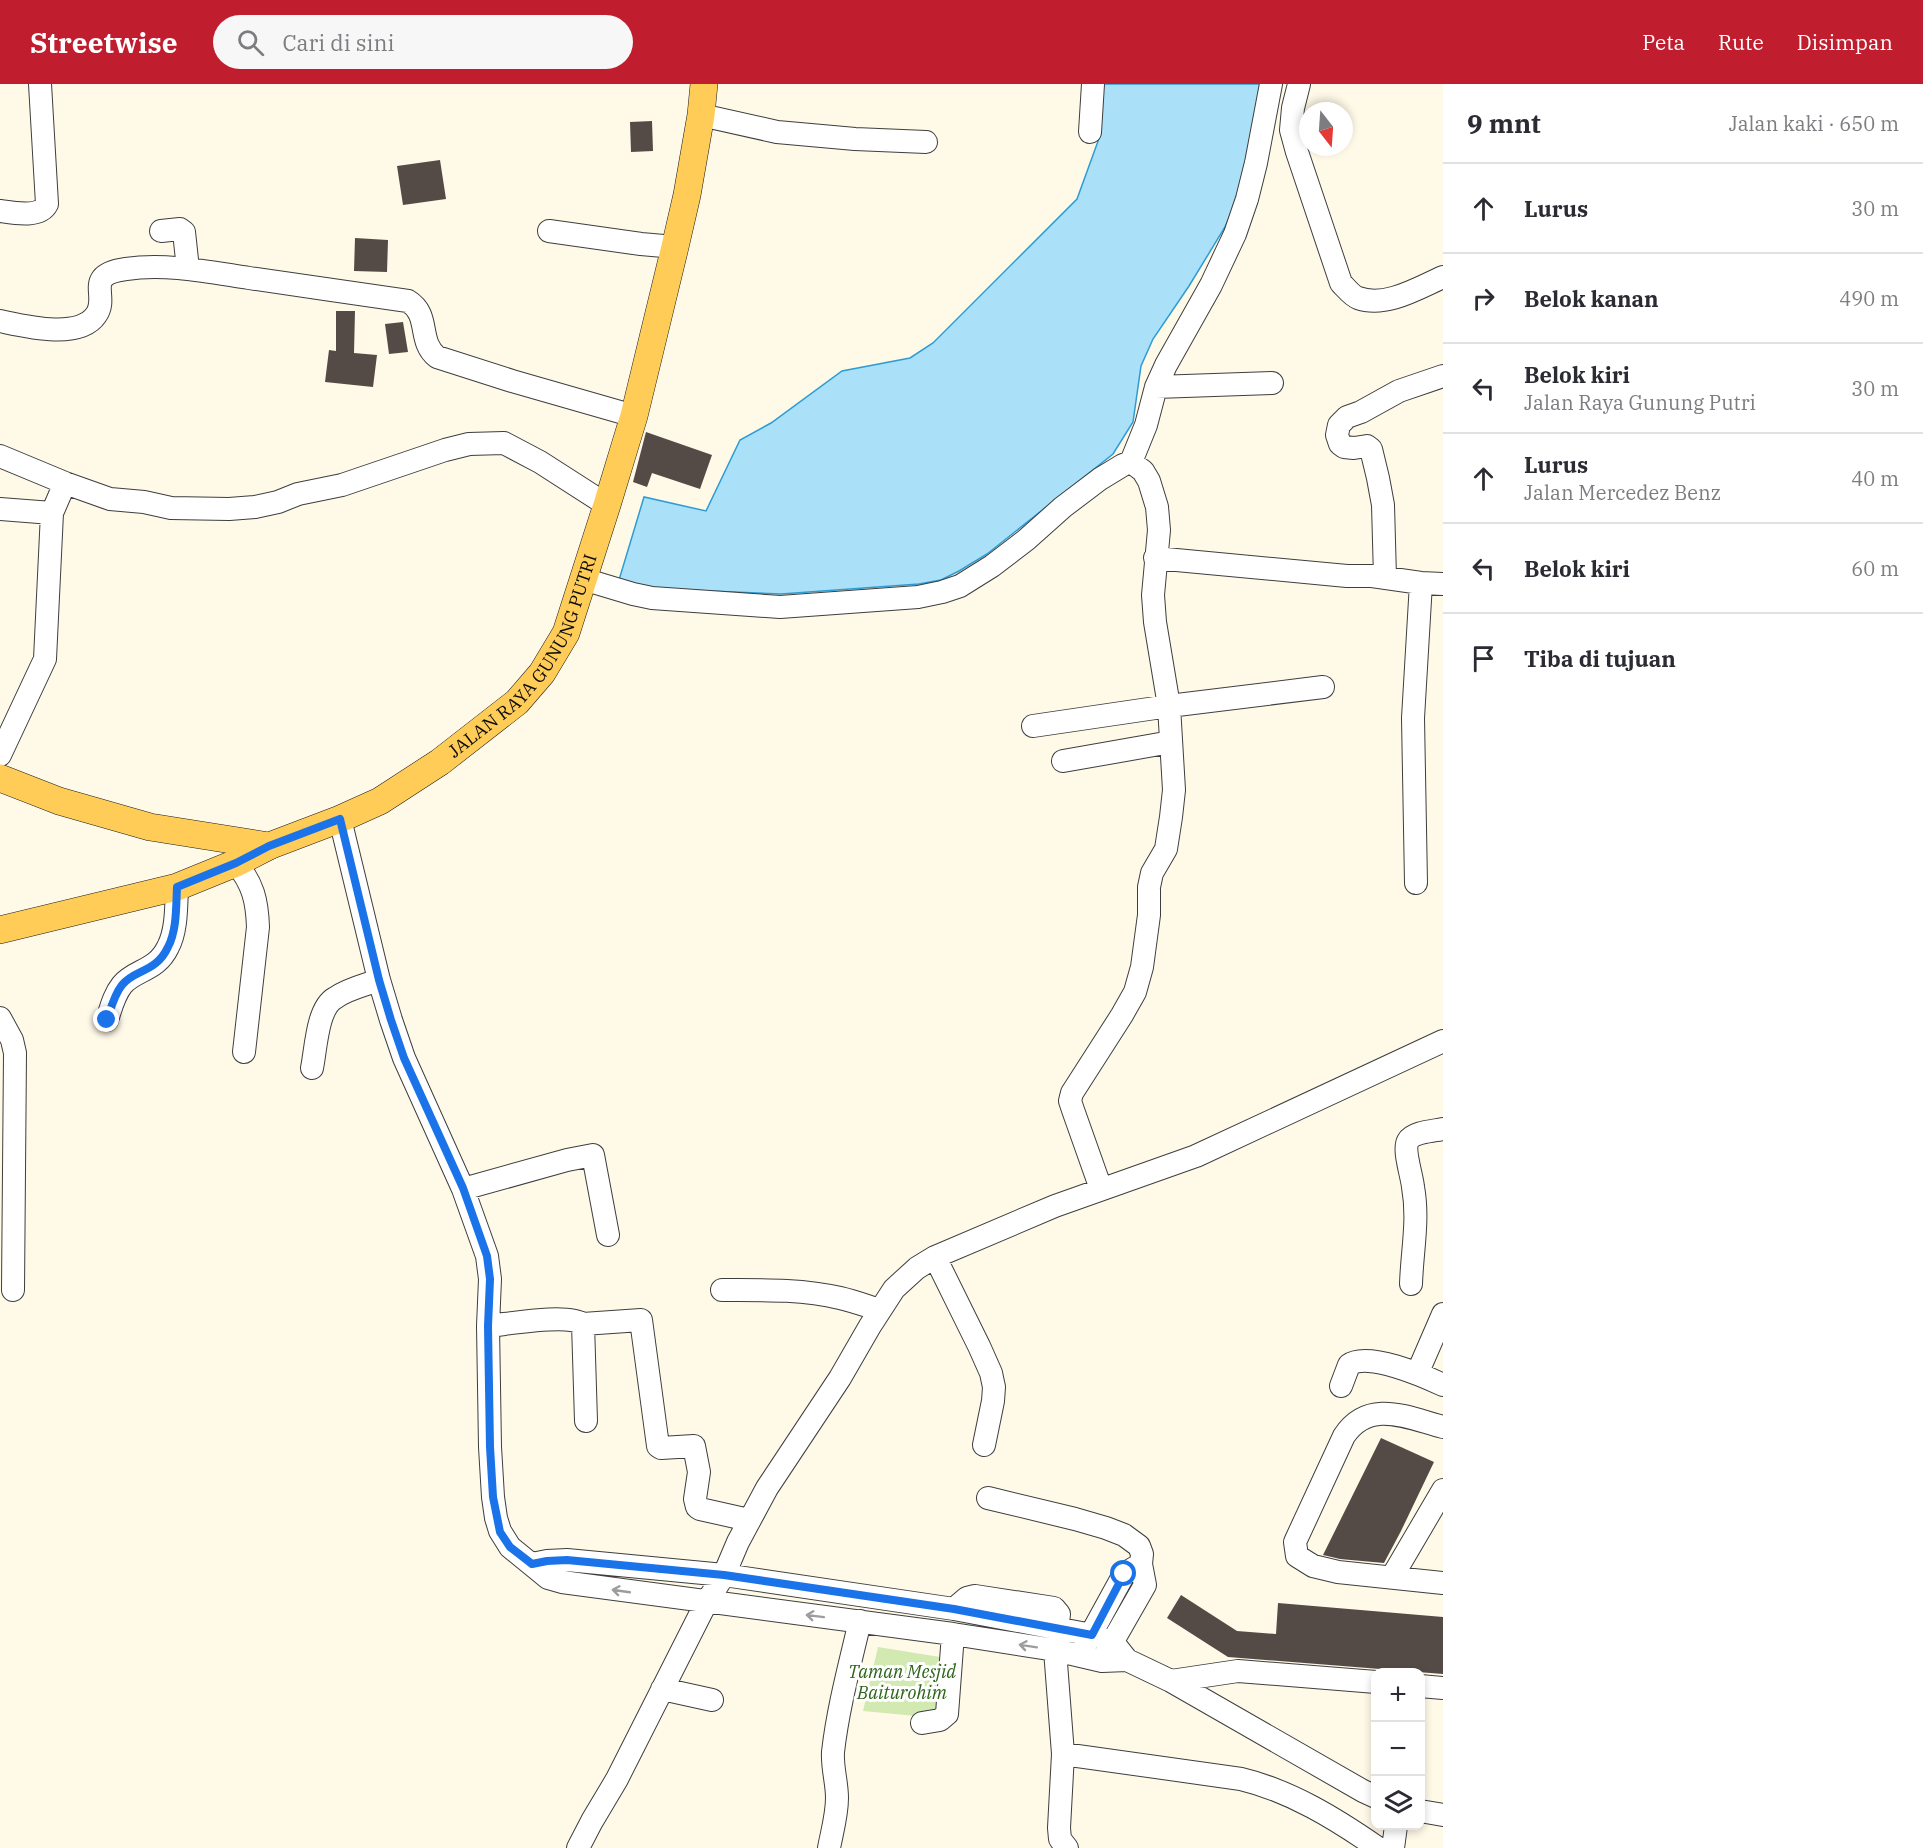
<!DOCTYPE html>
<html lang="id">
<head>
<meta charset="utf-8">
<style>
	body { margin:0; font-family:"IBM Plex Serif",serif; background:#f7f7f7; color:#2b2b33 }
	.controls { position:absolute; right:18px; bottom:18px; display:grid; overflow:hidden; border-radius:12px; box-shadow:0 3px 9px #0003 }
	.controls button { width:54px; height:54px; display:grid; place-items:center; padding:0; border:0; border-bottom:2px solid #e1e1e2; background:#fff; color:#2b2b33; font:30px sans-serif }
	.compass { position:absolute; left:1299px; top:18px; width:54px; height:54px; border-radius:50%; background:#fff; box-shadow:0 3px 9px #0003; rotate:163deg }
	.stop { position:absolute; width:18px; height:18px; margin:-14px; border:4px solid #1a73e8; border-radius:50%; background:#fff }
	.stop.end { background:#1a73e8; border-color:#fff; box-shadow:0 2px 6px #0008 }
	.list { margin:0; padding:0; list-style:none }
	h2 { display:flex; justify-content:space-between; align-items:center; height:78px; margin:0; padding:0 24px; font-size:26px }
	h2 small { font-size:20px; font-weight:400; color:#7c7c81 }
	.list li { display:grid; grid-template-columns:39px 1fr auto; gap:18px; align-items:center; box-sizing:border-box; height:90px; padding:0 24px; border-top:2px solid #e1e1e2 }
	.list b { display:block; font-size:22px; white-space:nowrap }
	.list p { margin:0; font-size:20px; white-space:nowrap; color:#7c7c81 }
	.list em { font-size:20px; font-style:normal; color:#7c7c81 }
	.icon { flex:none; width:33px; height:33px; fill:none; stroke:currentColor; stroke-width:2; stroke-linecap:round; stroke-linejoin:round }
	.map { position:relative; flex:none; width:1443px; height:1764px; overflow:hidden }
	header { display:flex; align-items:center; gap:36px; box-sizing:border-box; height:84px; padding:0 30px; background:#c01d2f; color:#fff }
	header strong { font-size:28px }
	nav { display:flex; gap:33px; margin-inline-start:auto; font-size:21px }
	.search { width:420px; height:54px; background:#f7f7f7; display:flex; align-items:center; gap:15px; box-sizing:border-box; padding:0 21px; border-radius:33px; color:#7c7c81; font-size:22px }
	main { display:flex }
	aside { flex:1; background:#fff }
	.map>svg:first-child { display:block }
	.green { fill:#d2eab1 }
	.water { fill:#aae1f9; stroke:#2d9cd4; stroke-width:1.5 }
	.building { fill:#544b46 }
	.lines { fill:none; stroke-linecap:round; stroke-linejoin:round }
	.minor-casing { stroke:#3e3e3e; stroke-width:24 }
	.major-casing { stroke:#1c1c1c; stroke-width:28 }
	.minor { stroke:#fff; stroke-width:22 }
	.major { stroke:#ffcc58; stroke-width:27 }
	.oneway { stroke:#9d9d9d }
	.route { stroke:#1a73e8; stroke-width:8 }
	.labels { text-anchor:middle; stroke-width:6; stroke-linejoin:round; paint-order:stroke }
	.street-label { font-size:18px; fill:#0b0b0b; stroke:#fff }
	.park-label { font-size:18px; font-style:italic; fill:#2d6419; stroke:#fff }
</style>
</head>
<body>
<header>
<strong>Streetwise</strong>
<div class="search"><svg class="icon" aria-label="search" viewBox="0 0 24 24"><circle cx="10" cy="10" r="6"/><path d="M15 15l6 6"/></svg>Cari di sini</div>
<nav><a>Peta</a><a>Rute</a><a>Disimpan</a></nav>
</header>
<main>
<div class="map">
<svg width="1443" height="1764" viewBox="0 0 1443 1764">
	<rect width="100%" height="100%" fill="#fff9e8"/>
	<path class="green" d="M878,1563L940,1573L937,1634L863,1627Z"/>
	<path class="water" d="M1098,0H1261L1240,111L1225,143L1189,202L1153,255L1141,282L1133,338L1113,370L987,470L959,487L941,496L919,500L781,510L638,504L619,496L644,413L706,427L740,356L771,339L842,287L910,274L933,259L1077,115L1101,49Z"/>
	<path class="building" d="M652,37L653,67L631,68L630,38Z
		M440,76L446,115L403,121L397,82Z
		M355,154L388,156L387,188L354,187Z
		M336,227H355L354,269L377,271L373,303L325,298L329,266L336,267Z
		M403,238L408,268L389,270L385,240Z
		M646,348L712,371L700,405L652,389L647,403L633,398Z
		M1381,1354L1434,1378L1401,1447L1384,1479L1340,1475L1323,1471Z
		M1181,1511L1237,1547L1276,1550L1278,1519L1443,1533V1590L1228,1573L1167,1534Z"/>
	<g class="lines">
		<defs>
			<path id="minor" d="M1299,0L1293,24L1291,46L1297,68L1341,199C1346,204 1352,212 1358,214C1386,224 1418,204 1443,193
				M701,31L777,48L855,55L926,58
				M1090,48L1093,0
				M0,127C14,129 40,134 47,120L40,0
				M161,147L180,145L184,148L188,185
				M549,147L641,160L675,163
				M0,237C24,242 79,256 96,231C110,212 82,191 126,185C166,179 209,188 249,194C302,202 355,209 408,217C431,231 417,257 437,273L512,297L634,332
				M1156,303L1272,299
				M0,372L65,399
				M1131,378L1146,341L1156,303L1166,281L1211,201L1235,150L1247,115L1256,79L1271,0
				M0,425L52,429
				M1155,474L1347,492H1372L1421,499L1443,500
				M1385,493L1383,421L1378,394L1371,365L1367,362L1354,364L1344,363L1340,360L1337,351L1339,341L1347,333L1361,328L1399,307L1443,292
				M583,495L633,510L652,514L780,523L918,513L942,508L960,502L992,482L1026,456L1063,423L1100,395L1123,381L1131,378L1143,387L1149,397L1157,423L1159,446L1153,511L1155,538L1169,622L1174,706L1171,733L1166,765L1152,789L1149,803V831L1142,883L1135,908L1122,931L1072,1009L1070,1017L1073,1026L1101,1105
				M1033,642L1169,622L1323,603
				M0,671L45,575L52,429L65,399L110,415L144,418L171,424L229,425L255,423L278,418L298,410L342,401L445,366L469,360L504,359L540,378L607,421
				M1063,677L1171,658
				M340,735L379,896L391,936L404,974L463,1105L487,1172L490,1195L488,1242L490,1363L493,1413L496,1434L500,1447L510,1463L548,1494L562,1498L953,1550L1055,1566L1102,1577L1127,1576L1171,1597L1363,1707L1376,1713
				M236,779C253,800 257,816 258,843L244,968
				M1416,799L1413,634L1421,499
				M0,934L12,956L15,969L13,1206
				M107,936C111,924 114,911 122,901C135,885 156,888 168,863C177,846 176,822 177,803
				M312,984C316,965 317,924 335,914C347,905 365,901 379,896
				M463,1105L567,1076L593,1071L608,1151
				M935,1173L979,1262L991,1289L994,1303L993,1317L984,1361
				M1411,1200C1412,1167 1419,1136 1413,1103C1412,1092 1403,1066 1408,1057C1413,1048 1434,1047 1443,1045
				M722,1206C761,1206 802,1205 840,1214C853,1217 867,1222 880,1226
				M583,1240L586,1337
				M488,1242C509,1240 567,1229 583,1240L641,1236L658,1362L661,1364L694,1362L699,1388L695,1415L697,1423L700,1425L749,1436
				M1417,1290L1443,1230
				M1341,1302L1349,1281C1367,1267 1424,1292 1443,1301
				M1443,1343C1408,1334 1369,1314 1344,1352L1295,1458L1297,1472L1313,1482L1338,1488L1443,1499
				M988,1414L1075,1435L1106,1444L1124,1451L1139,1462L1142,1470L1141,1480L1145,1501L1105,1571
				M532,1480L547,1477L567,1476L724,1491L954,1525L1092,1551L1112,1557L1127,1576
				M1392,1493L1443,1406
				M954,1525L967,1514L975,1512L1054,1524L1059,1530L1055,1566L1063,1670L1059,1744L1060,1755L1067,1764
				M1084,1563L1124,1490L1141,1480
				M1171,1597L1238,1587L1376,1598
				M1420,1602L1443,1604
				M662,1605L712,1616
				M922,1639L940,1636L947,1630L953,1550
				M1063,1670L1241,1695C1291,1707 1336,1735 1378,1764
				M1420,1727L1443,1731
				M578,1764L592,1737L617,1695L706,1519L724,1491L738,1458L767,1404L840,1294L870,1242L894,1205L917,1184L935,1173L1055,1122L1196,1072L1443,957
				M829,1764C832,1748 837,1731 837,1714C837,1698 832,1684 833,1668C838,1624 850,1580 860,1537
				M1393,1764L1396,1742"/>
			<g id="major">
				<path id="s1" d="M0,694L59,717L150,743L269,762L340,735L380,717L440,678L517,618L542,589L566,549L607,421L634,332L675,163L687,111L701,31L704,0"/>
				<path d="M0,846L177,803L236,779L269,762"/>
			</g>
		</defs>
		<use href="#minor" class="minor-casing"/>
		<use href="#major" class="major-casing"/>
		<use href="#minor" class="minor"/>
		<use href="#major" class="major"/>
	</g>
	<defs><path id="oneway-shaft" d="M-6 0H5M1.5-3L5.5 0L1.5 3" fill="none" stroke-width="1.6" stroke-linecap="round" stroke-linejoin="round" transform="scale(1.5)"/></defs>
	<g class="oneway">
		<use href="#oneway-shaft" transform="translate(621 1507) rotate(-172)"/>
		<use href="#oneway-shaft" transform="translate(815 1532) rotate(-173)"/>
		<use href="#oneway-shaft" transform="translate(1028 1562) rotate(-171)"/>
	</g>
	<g class="lines">
		<path class="route" d="M107,936C111,924 114,911 122,901C135,885 156,889 168,863C177,846 176,822 177,803L236,779L269,762L340,735L379,896L391,936L404,974L463,1104L487,1172L490,1195L488,1242L490,1363L493,1413L500,1448L510,1463L532,1480L547,1477L567,1476L724,1491L954,1525L1092,1551L1124,1490"/>
	</g>
	<g class="labels">
		<g class="street-label">
			<text dy="6" stroke="none"><textPath href="#s1" startOffset="609">JALAN RAYA GUNUNG PUTRI</textPath></text>
		</g>
		<g class="park-label">
			<text x="902" y="1594">Taman Mesjid<tspan x="902" dy="21">Baiturohim</tspan></text>
		</g>
	</g>
</svg>
<div class="controls">
<button>+</button>
<button>−</button>
<button><svg class="icon" aria-label="layers" viewBox="0 0 24 24"><path d="M12 4l9 5-9 5-9-5zM3 14l9 5 9-5"/></svg></button>
</div>
<svg class="compass" viewBox="-18 -18 36 36"><path d="M0-13l5 13h-10z" fill="#e53935"/><path d="M0 13l5-13h-10z" fill="#7c7c81"/></svg>
<div class="stop" style="left:1124px;top:1490px"></div>
<div class="stop end" style="left:107px;top:936px"></div>
</div>
<aside>
<h2>9 mnt<small>Jalan kaki · 650 m</small></h2>
<ul class="list">
<li><svg class="icon" aria-label="ahead" viewBox="0 0 24 24"><path d="M12 20V5M6 11l6-6 6 6"/></svg><div><b>Lurus</b></div><em>30 m</em></li>
<li><svg class="icon" aria-label="right" viewBox="0 0 24 24"><path d="M7 20v-9h11M14 6l5 5-5 5"/></svg><div><b>Belok kanan</b></div><em>490 m</em></li>
<li><svg class="icon" aria-label="left" viewBox="0 0 24 24"><path d="M17 20v-9H6M10 6l-5 5 5 5"/></svg><div><b>Belok kiri</b><p>Jalan Raya Gunung Putri</p></div><em>30 m</em></li>
<li><svg class="icon" aria-label="ahead" viewBox="0 0 24 24"><path d="M12 20V5M6 11l6-6 6 6"/></svg><div><b>Lurus</b><p>Jalan Mercedez Benz</p></div><em>40 m</em></li>
<li><svg class="icon" aria-label="left" viewBox="0 0 24 24"><path d="M17 20v-9H6M10 6l-5 5 5 5"/></svg><div><b>Belok kiri</b></div><em>60 m</em></li>
<li><svg class="icon" aria-label="arrive" viewBox="0 0 24 24"><path d="M6 21V4h12l-3 4 3 4H6"/></svg><div><b>Tiba di tujuan</b></div></li>
</ul>
</aside>
</main>
</body>
</html>
